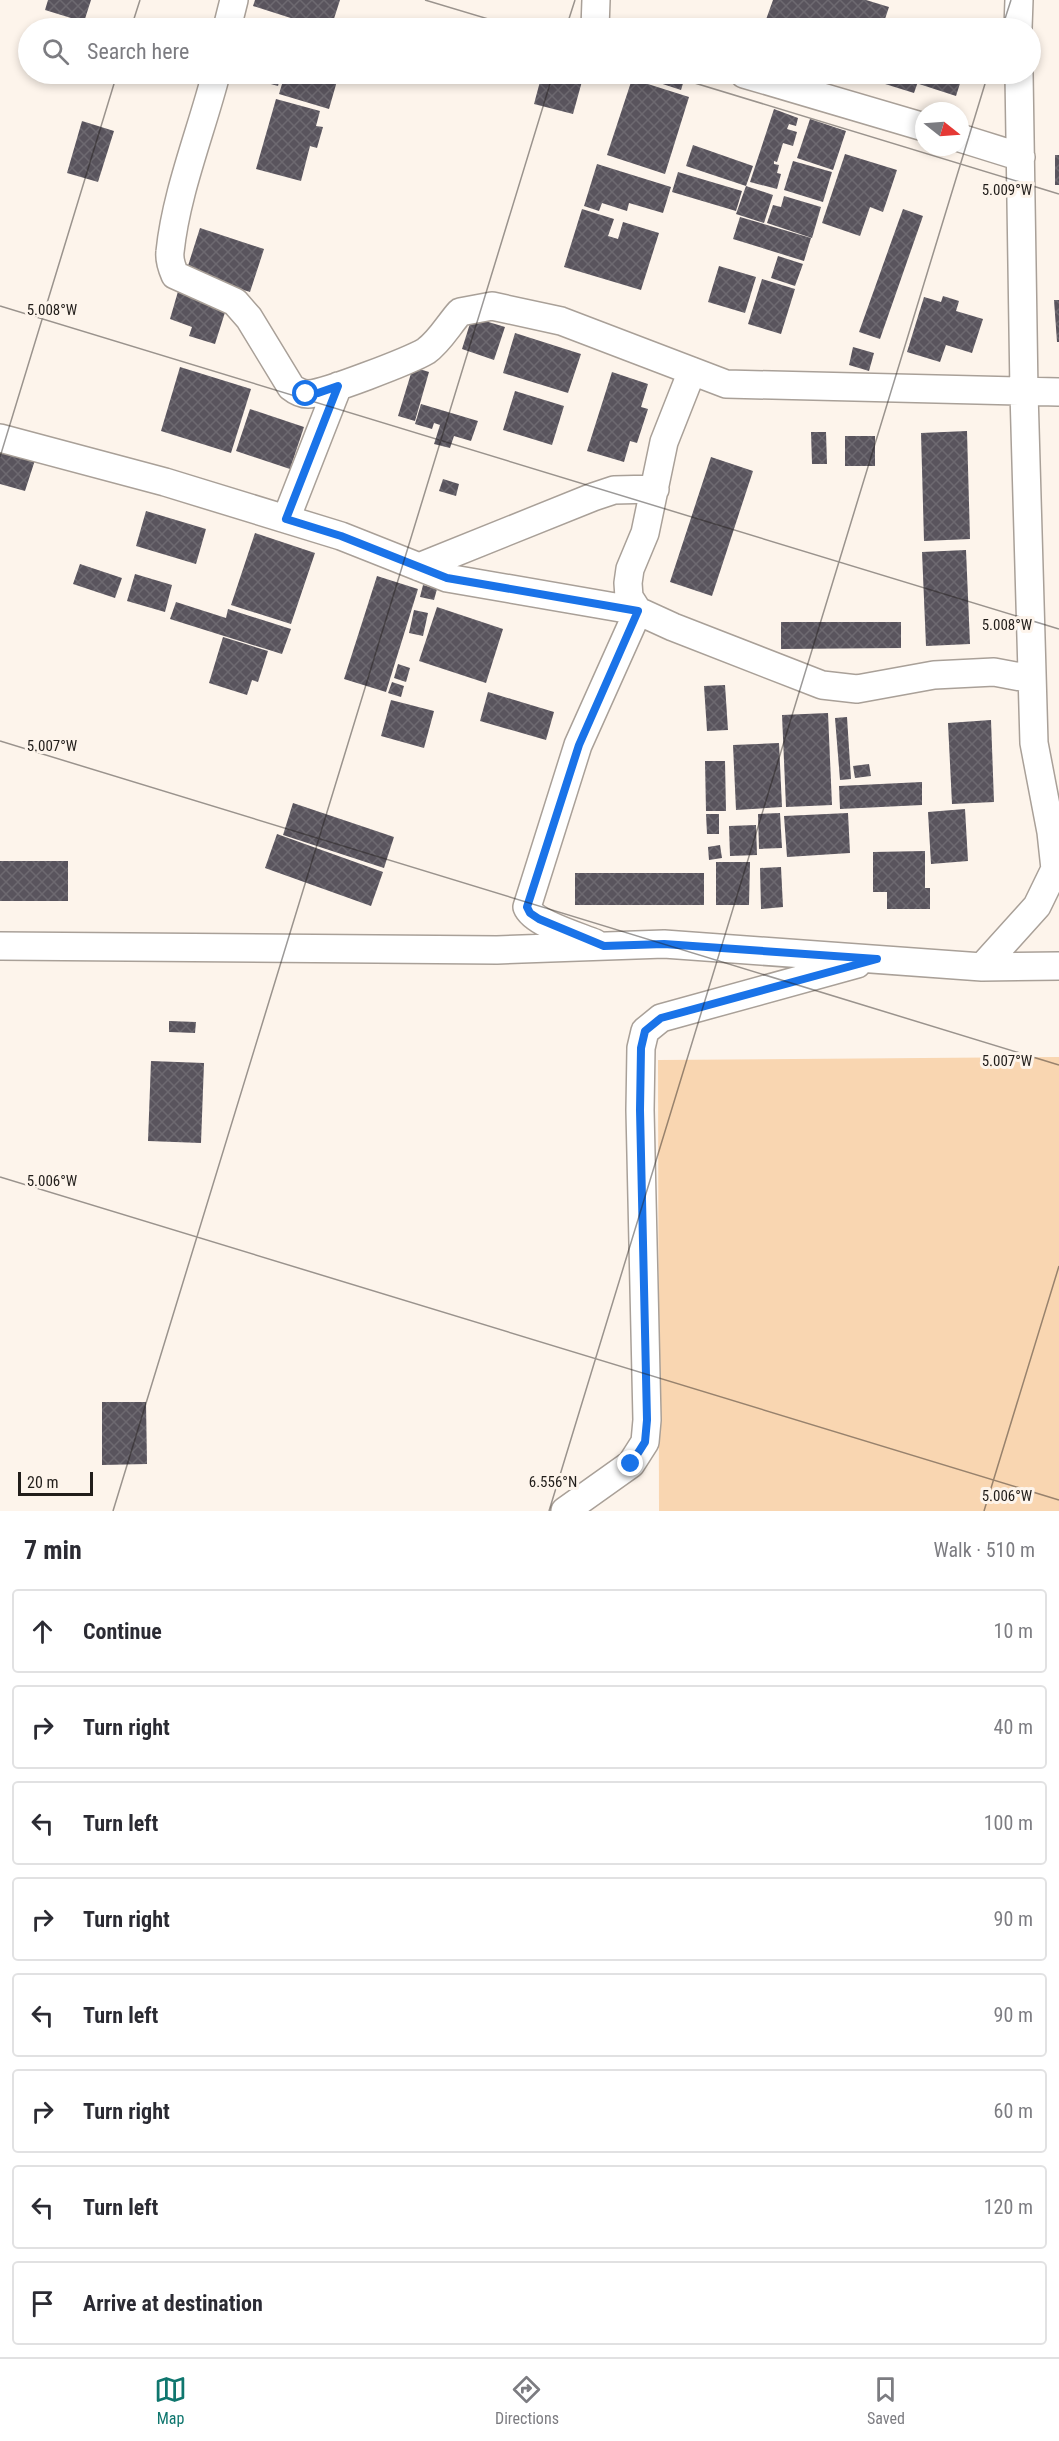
<!DOCTYPE html>
<html lang="en">
<head>
<meta charset="utf-8">
<style>
	body { margin:0; font-family:"Roboto Condensed",sans-serif; background:#f7f7f7; color:#2b2b33 }
	.compass { position:absolute; left:915px; top:102px; width:54px; height:54px; border-radius:50%; background:#fff; box-shadow:0 3px 9px #0003; rotate:107deg }
	.scale { position:absolute; left:18px; bottom:15px; width:75px; box-sizing:border-box; padding-left:6px; border:3px solid #211d1a; border-top:0; font-size:16px; line-height:21px; white-space:nowrap; color:#211d1a; -webkit-text-stroke:4px #fdf4eb; paint-order:stroke }
	.stop { position:absolute; width:18px; height:18px; margin:-14px; border:4px solid #1a73e8; border-radius:50%; background:#fff }
	.stop.end { background:#1a73e8; border-color:#fff; box-shadow:0 2px 6px #0008 }
	.list { margin:0; padding:0; list-style:none }
	h2 { display:flex; justify-content:space-between; align-items:center; height:78px; margin:0; padding:0 24px; font-size:26px }
	h2 small { font-size:20px; font-weight:400; color:#7c7c81 }
	.list li { display:grid; grid-template-columns:39px 1fr auto; gap:18px; align-items:center; box-sizing:border-box; height:84px; margin:0 12px 12px; padding:0 12px; border:2px solid #e1e1e2; border-radius:6px }
	.list b { display:block; font-size:22px; white-space:nowrap }
	.list em { font-size:20px; font-style:normal; color:#7c7c81 }
	.icon { flex:none; width:33px; height:33px; fill:none; stroke:currentColor; stroke-width:2; stroke-linecap:round; stroke-linejoin:round }
	.map { position:relative; flex:none; width:1059px; height:1511px; overflow:hidden }
	.search { position:absolute; background:#fff; box-shadow:0 3px 9px #0003; left:18px; right:18px; top:18px; height:66px; display:flex; align-items:center; gap:15px; box-sizing:border-box; padding:0 21px; border-radius:33px; color:#7c7c81; font-size:22px }
	.sheet { height:846px; background:#fff }
	nav { display:flex; justify-content:space-around; align-items:center; box-sizing:border-box; height:84px; border-top:2px solid #e1e1e2; background:#fff; font-size:16px; color:#7c7c81 }
	nav a { display:grid; justify-items:center; gap:3px }
	nav .on { color:#0f766e }
	.map>svg:first-child { display:block }
	.grass { fill:#f9d6b1 }
	.building { fill:url(#building-cross-hatch) }
	.lines { fill:none; stroke-linecap:round; stroke-linejoin:round }
	.street-casing { stroke:#a9a098; stroke-width:30 }
	.street { stroke:#fff; stroke-width:27 }
	.route { stroke:#1a73e8; stroke-width:8 }
	.ticks { fill:none; stroke:#211d1a; stroke-width:1.5; stroke-opacity:0.45 }
	.ticks-label { font-size:15px; text-anchor:middle; fill:#211d1a; stroke:#fdf4eb; stroke-width:6; stroke-linejoin:round; paint-order:stroke }
</style>
</head>
<body>
<div class="map">
<svg width="1059" height="1511" viewBox="0 0 1059 1511">
	<defs>
		<pattern id="building-cross-hatch" width="8" height="8" patternUnits="userSpaceOnUse" patternTransform="scale(1.5)"><rect width="8" height="8" fill="#59545d"/><path d="M0 0l8 8M0 8l8-8" fill="none" stroke="#6d6970"/></pattern>
	</defs>
	<rect width="100%" height="100%" fill="#fdf4eb"/>
	<path class="grass" d="M1059,1057V1511H659L658,1060Z"/>
	<path class="building" d="M48,0H91L84,22L45,10Z
		M255,0H340L331,28H322L253,6Z
		M773,0H866L889,7L882,28H763Z
		M262,74H281L278,86L260,81Z
		M285,74H339L329,109L279,94Z
		M542,74H584L573,114L534,104Z
		M635,74H674L685,77L681,90L635,75Z
		M871,74H913L920,76L914,93L869,79Z
		M923,74H963L956,96L919,84Z
		M632,79L689,97L665,174L607,155Z
		M276,99L320,111L316,126L323,127L317,148L310,146L301,181L256,169Z
		M774,109L798,118L796,126L789,124L787,129L797,132L793,146L783,143L777,162L774,161V164L779,165L777,173L781,174L777,189L750,182Z
		M810,119L846,131L833,170L797,158Z
		M82,121L114,131L98,182L67,173Z
		M693,145L753,166L746,186L686,166Z
		M845,154L897,170L883,212L870,207L860,236L822,223Z
		M1055,155H1059V185H1055Z
		M793,161L832,172L823,202L784,190Z
		M597,164L671,187L663,213L629,203L627,211L602,203L599,211L584,206Z
		M678,172L742,191L736,211L672,192Z
		M746,186L773,195L764,223L736,214Z
		M784,196L821,207L812,238L767,223L773,205L781,207Z
		M582,209L614,219L608,236L618,239L623,222L659,233L641,290L564,267Z
		M903,209L923,216L880,339L859,332Z
		M740,217L811,238L804,261L733,239Z
		M200,228L264,249L250,292L186,272Z
		M778,256L803,264L795,286L771,278Z
		M719,266L756,277L745,313L708,302Z
		M762,279L795,289L781,334L748,324Z
		M179,288L228,303L215,344L189,336L192,327L170,319Z
		M943,296L959,301L956,311L983,319L972,353L946,345L940,362L907,352L924,297L941,302Z
		M1054,300H1059V342H1057Z
		M472,317L505,327L494,360L462,349Z
		M515,333L581,354L568,393L503,373Z
		M853,347L874,353L869,371L849,365Z
		M180,367L251,389L231,453L161,431Z
		M413,367L429,372L415,421L398,416Z
		M612,372L648,384L641,407L648,409L637,443L630,441L624,462L587,451Z
		M515,391L564,406L552,445L503,430Z
		M421,404L478,421L471,441L454,436L450,448L434,444L440,425L434,423L432,429L415,424Z
		M250,409L304,427L290,469L236,451Z
		M967,431L970,539L924,541L921,433Z
		M811,432H826L827,464H812Z
		M845,436H875V466H845Z
		M0,446L36,457L25,491L0,484Z
		M711,457L753,471L712,596L670,582Z
		M443,479L459,484L456,496L439,491Z
		M146,511L206,529L196,564L136,546Z
		M255,533L315,553L291,624L231,605Z
		M966,550L970,644L926,646L922,552Z
		M80,564L122,578L115,598L73,584Z
		M135,574L172,585L165,612L127,601Z
		M377,576L418,589L386,692L344,679Z
		M423,585L437,589L434,600L420,597Z
		M176,602L226,618L228,609L291,629L282,654L170,619Z
		M437,607L503,629L486,683L419,661Z
		M414,610L428,613L423,636L409,633Z
		M781,622H901V648L781,649Z
		M223,637L268,651L258,682L252,680L247,695L209,683Z
		M398,664L410,668L406,682L394,678Z
		M392,682L404,686L401,697L388,693Z
		M725,685L728,730L707,731L704,686Z
		M488,692L554,712L546,740L480,721Z
		M391,700L434,711L424,748L381,736Z
		M828,713L832,805L786,807L782,715Z
		M847,717L851,779L840,780L835,718Z
		M991,720L994,802L952,804L948,723Z
		M779,743L782,807L736,810L733,745Z
		M705,761H725L726,811H706Z
		M869,764L871,776L855,778L853,766Z
		M922,782V805L840,809L839,786Z
		M293,803L394,837L384,868L283,835Z
		M965,809L968,861L931,864L928,812Z
		M780,813L782,848L759,849L758,814Z
		M848,813L850,853L787,857L784,816Z
		M706,814H719V834H707Z
		M756,825L757,855L730,856L729,826Z
		M277,834L383,872L371,906L265,868Z
		M720,845L722,858L709,860L708,847Z
		M925,851V888H930V909H887V892H873V852Z
		M0,861H68V901H0Z
		M716,862H750L749,905H716Z
		M781,867L783,907L761,909L760,868Z
		M575,873H704V905H575Z
		M169,1021L196,1022L195,1033L169,1032Z
		M151,1061L204,1063L201,1143L148,1141Z
		M102,1402H146L147,1464L102,1465Z"/>
	<g class="lines">
		<defs>
			<path id="street" d="M227,28L234,0
				M595,28L596,0
				M1018,28L1019,0
				M216,74C201,132 176,193 170,252C169,260 172,268 175,275L235,302L249,318L291,387C296,391 301,394 308,394C324,394 411,360 426,351C440,341 449,324 460,312L492,306L561,321L726,384L1059,392
				M744,74L924,127
				M1019,74L1024,392L1034,743L1051,832L1055,869L1059,873
				M960,138L1021,157
				M0,438L165,482L341,536L447,578L638,611L673,627L822,685L857,689L934,675L994,672L1032,679
				M286,519L338,386
				M419,567L593,497L614,490L655,489
				M638,611L629,597L628,583L630,569L645,533L664,442L692,371
				M595,943C578,936 533,923 527,907L578,745L638,611
				M0,946L497,950L664,944L982,967L1059,966
				M982,967L1037,906L1055,869
				M565,1511L631,1464L645,1442L647,1420L640,1110L641,1048L645,1031L661,1018L857,964"/>
		</defs>
		<use href="#street" class="street-casing"/>
		<use href="#street" class="street"/>
	</g>
	<g class="lines">
		<path class="route" d="M306,394L318,393L338,386L286,519L341,536L447,578L638,611L579,745L527,907L530,913L539,919L604,946L664,944L877,959L661,1018L645,1031L641,1048L640,1110L647,1420L645,1442L631,1464"/>
	</g>
	<path class="ticks" d="M425,0L518,28M131,28L140,0M566,28L575,0M1002,28L1011,0M665,74L1059,194M0,306L1059,629M0,457L117,74M0,741L1059,1065M0,1177L1059,1500M113,1511L553,74M549,1511L988,74M984,1511L1059,1266"/>
	<g class="ticks-label">
		<text x="1007" y="195">5.009°W</text>
		<text x="52" y="315">5.008°W</text>
		<text x="1007" y="630">5.008°W</text>
		<text x="52" y="751">5.007°W</text>
		<text x="1007" y="1066">5.007°W</text>
		<text x="52" y="1186">5.006°W</text>
		<text x="553" y="1487">6.556°N</text>
		<text x="1007" y="1501">5.006°W</text>
	</g>
</svg>
<svg class="compass" viewBox="-18 -18 36 36"><path d="M0-13l5 13h-10z" fill="#e53935"/><path d="M0 13l5-13h-10z" fill="#7c7c81"/></svg>
<div class="scale">20 m</div>
<div class="stop" style="left:306px;top:394px"></div>
<div class="stop end" style="left:631px;top:1464px"></div>
<div class="search"><svg class="icon" aria-label="search" viewBox="0 0 24 24"><circle cx="10" cy="10" r="6"/><path d="M15 15l6 6"/></svg>Search here</div>
</div>
<section class="sheet">
<h2>7 min<small>Walk · 510 m</small></h2>
<ul class="list">
<li><svg class="icon" aria-label="ahead" viewBox="0 0 24 24"><path d="M12 20V5M6 11l6-6 6 6"/></svg><div><b>Continue</b></div><em>10 m</em></li>
<li><svg class="icon" aria-label="right" viewBox="0 0 24 24"><path d="M7 20v-9h11M14 6l5 5-5 5"/></svg><div><b>Turn right</b></div><em>40 m</em></li>
<li><svg class="icon" aria-label="left" viewBox="0 0 24 24"><path d="M17 20v-9H6M10 6l-5 5 5 5"/></svg><div><b>Turn left</b></div><em>100 m</em></li>
<li><svg class="icon" aria-label="right" viewBox="0 0 24 24"><path d="M7 20v-9h11M14 6l5 5-5 5"/></svg><div><b>Turn right</b></div><em>90 m</em></li>
<li><svg class="icon" aria-label="left" viewBox="0 0 24 24"><path d="M17 20v-9H6M10 6l-5 5 5 5"/></svg><div><b>Turn left</b></div><em>90 m</em></li>
<li><svg class="icon" aria-label="right" viewBox="0 0 24 24"><path d="M7 20v-9h11M14 6l5 5-5 5"/></svg><div><b>Turn right</b></div><em>60 m</em></li>
<li><svg class="icon" aria-label="left" viewBox="0 0 24 24"><path d="M17 20v-9H6M10 6l-5 5 5 5"/></svg><div><b>Turn left</b></div><em>120 m</em></li>
<li><svg class="icon" aria-label="arrive" viewBox="0 0 24 24"><path d="M6 21V4h12l-3 4 3 4H6"/></svg><div><b>Arrive at destination</b></div></li>
</ul>
</section>
<nav>
<a class="on"><svg class="icon" aria-label="map" viewBox="0 0 24 24"><path d="M3 6l6-2 6 2 6-2v14l-6 2-6-2-6 2zM9 4v14M15 6v14"/></svg>Map</a>
<a><svg class="icon" aria-label="directions" viewBox="0 0 24 24"><path d="M12 3l9 9-9 9-9-9zM9 14v-3h6M13 9l2 2-2 2"/></svg>Directions</a>
<a><svg class="icon" aria-label="saved" viewBox="0 0 24 24"><path d="M7 4h10v16l-5-4-5 4z"/></svg>Saved</a>
</nav>
</body>
</html>
